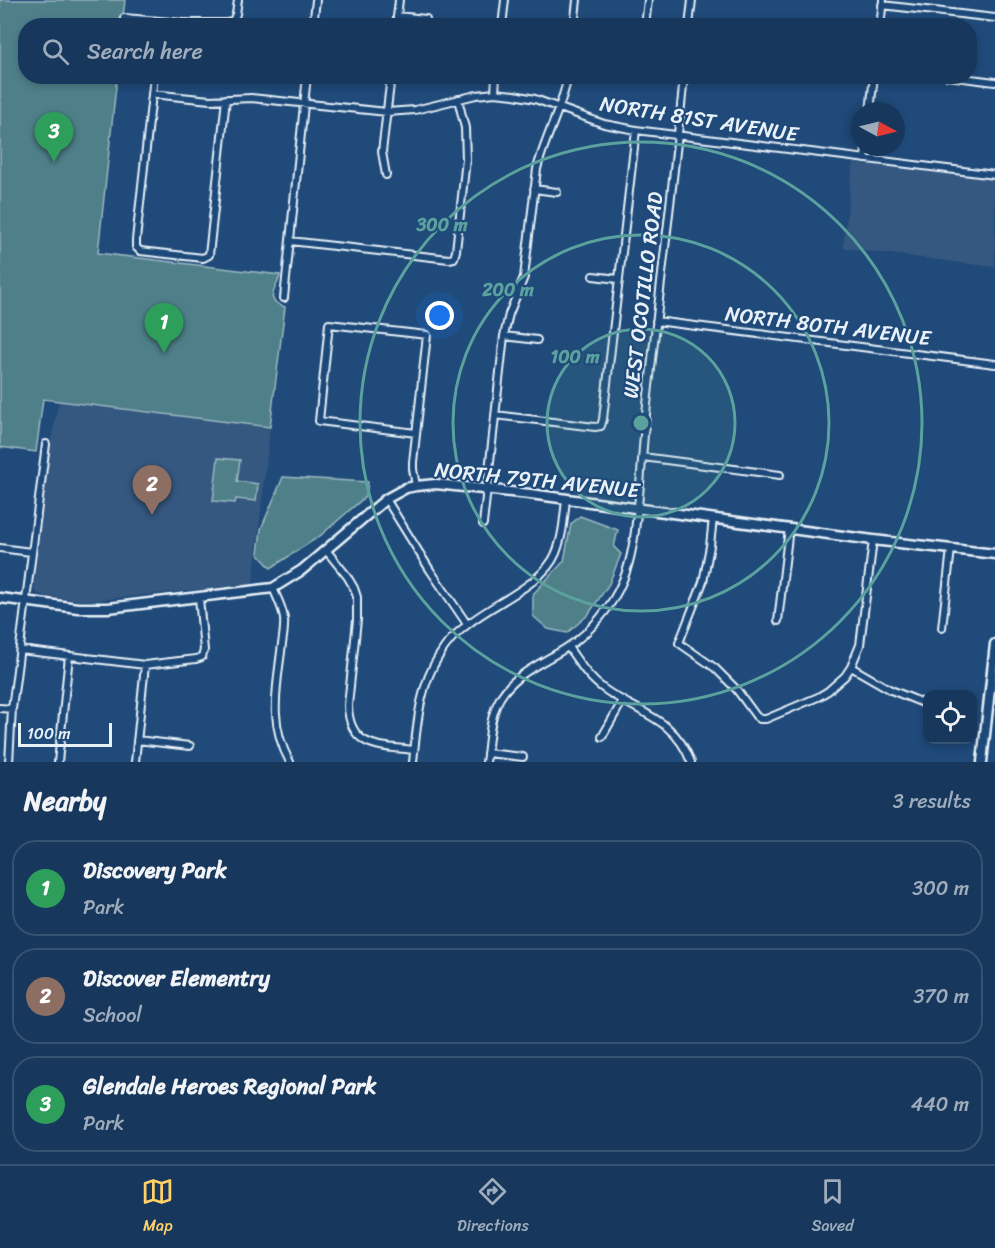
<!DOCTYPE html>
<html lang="en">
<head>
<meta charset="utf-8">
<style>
	body { margin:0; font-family:Sriracha,sans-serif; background:#244365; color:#f1f3f6 }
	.controls { position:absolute; right:18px; bottom:18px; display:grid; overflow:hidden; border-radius:12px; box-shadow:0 3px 9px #0003 }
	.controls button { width:54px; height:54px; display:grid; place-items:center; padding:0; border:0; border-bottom:2px solid #365272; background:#17385c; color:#f1f3f6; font:30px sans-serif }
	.compass { position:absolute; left:851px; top:102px; width:54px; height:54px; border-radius:50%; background:#17385c; box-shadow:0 3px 9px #0003; rotate:97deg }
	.scale { position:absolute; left:18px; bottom:15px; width:94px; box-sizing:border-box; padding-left:6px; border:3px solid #e8f1f8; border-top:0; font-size:16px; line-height:21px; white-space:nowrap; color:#e8f1f8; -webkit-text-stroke:4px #1f4a7a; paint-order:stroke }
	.you { position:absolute; left:440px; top:316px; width:21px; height:21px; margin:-15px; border:4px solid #fff; border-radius:50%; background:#1a73e8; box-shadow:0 0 0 9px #1a73e833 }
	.badge { display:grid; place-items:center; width:39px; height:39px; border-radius:50%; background:#ffd166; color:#fff; font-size:20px; font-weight:700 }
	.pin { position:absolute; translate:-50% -50px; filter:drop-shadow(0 2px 3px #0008) }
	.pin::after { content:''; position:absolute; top:32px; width:21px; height:18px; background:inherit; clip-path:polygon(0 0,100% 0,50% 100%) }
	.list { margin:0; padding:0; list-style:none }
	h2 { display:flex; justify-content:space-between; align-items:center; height:78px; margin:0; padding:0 24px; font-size:26px }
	h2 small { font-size:20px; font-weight:400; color:#9eacbb }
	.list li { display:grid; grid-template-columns:39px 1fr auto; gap:18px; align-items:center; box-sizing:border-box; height:96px; margin:0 12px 12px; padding:0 12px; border:2px solid #365272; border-radius:24px }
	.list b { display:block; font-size:22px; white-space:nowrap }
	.list p { margin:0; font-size:20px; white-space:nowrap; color:#9eacbb }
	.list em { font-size:20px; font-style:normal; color:#9eacbb }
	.icon { flex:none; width:33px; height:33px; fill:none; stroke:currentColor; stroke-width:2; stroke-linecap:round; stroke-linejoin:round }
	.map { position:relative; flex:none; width:995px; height:762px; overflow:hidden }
	.search { position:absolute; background:#17385c; box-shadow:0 3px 9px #0003; left:18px; right:18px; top:18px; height:66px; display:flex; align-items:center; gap:15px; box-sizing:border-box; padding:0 21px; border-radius:24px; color:#9eacbb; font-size:22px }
	.sheet { height:402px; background:#17385c }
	nav { display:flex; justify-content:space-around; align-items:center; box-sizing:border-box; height:84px; border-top:2px solid #365272; background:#17385c; font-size:16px; color:#9eacbb }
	nav a { display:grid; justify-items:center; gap:3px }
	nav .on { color:#ffd166 }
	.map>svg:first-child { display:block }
	.built { fill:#365881 }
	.green { fill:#50808a; stroke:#9cb8c1; stroke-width:1.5 }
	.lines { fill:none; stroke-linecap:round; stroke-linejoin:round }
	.street-casing { stroke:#e8f1f8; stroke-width:10 }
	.secondary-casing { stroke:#e8f1f8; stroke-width:13 }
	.street { stroke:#1f4a7a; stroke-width:6 }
	.secondary { stroke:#1f4a7a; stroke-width:8 }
	.ring { fill:none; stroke:#5ba19e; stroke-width:3 }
	.labels { text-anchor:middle; stroke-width:4.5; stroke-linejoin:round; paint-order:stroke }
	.street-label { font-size:21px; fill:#e8f1f8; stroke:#1f4a7a }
	.centre { fill:#5ba19e; stroke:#1f4a7a; stroke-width:3 }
	.ring-label { font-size:18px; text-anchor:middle; font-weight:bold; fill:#5ba19e; stroke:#1f4a7a; stroke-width:4.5; stroke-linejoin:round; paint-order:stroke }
</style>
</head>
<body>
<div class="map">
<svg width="995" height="762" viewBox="0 0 995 762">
	<rect width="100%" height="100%" fill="#1f4a7a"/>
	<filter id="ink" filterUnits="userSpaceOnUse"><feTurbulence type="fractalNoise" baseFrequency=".0167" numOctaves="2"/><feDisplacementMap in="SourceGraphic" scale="12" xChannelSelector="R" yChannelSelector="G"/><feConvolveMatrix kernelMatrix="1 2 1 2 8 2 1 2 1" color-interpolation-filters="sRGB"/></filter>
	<g filter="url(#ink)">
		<path class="built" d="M853,163L995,180V267L843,248Z
			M59,401L270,427L253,584L97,600H78L44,596L36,592L34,588L50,445Z"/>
		<path class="green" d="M0,0H125L122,25L26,26V76L117,77L98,253L280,275C277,290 262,300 285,307L270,427L43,399L36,452L0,447Z
			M218,458L240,460L237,481L258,484L256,501L236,499L235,503L213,501Z
			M283,477L368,482L366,496L320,536L271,568L258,554L261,529Z
			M580,516L618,530L614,547L621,554L609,584L588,615L567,633L548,629L533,616V594L564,561L571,524Z"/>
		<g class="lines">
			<defs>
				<path id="street" d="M882,5L995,18
					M397,16L426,19
					M124,18L184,23H227L233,21L236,14L238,0
					M313,26L316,0
					M396,26L399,0
					M502,26L505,0
					M574,26L577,0
					M645,26L648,0
					M689,26L692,0
					M880,26L883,0
					M154,76L136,240V247L140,251L203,258L209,255L226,99
					M947,76L995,82
					M495,93L496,76
					M152,94L210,100L251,98L387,112L415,110L476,95L495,93L514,95L535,99L604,124L636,130L995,175
					M870,111L874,76
					M865,159L866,147
					M386,175L382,152L391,76
					M534,189L557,192
					M290,241L449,259L454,258L456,251L466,159L465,128L458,99
					M593,276L618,279
					M284,298L307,76
					M656,321L995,364
					M504,336L537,340
					M495,415L595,427L601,426L603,419L636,130
					M416,433L319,421L329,324L427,335L413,462V469L416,486
					M643,457L780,475
					M386,499L430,570L467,624
					M713,518L710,546L703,582L679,643L715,668L737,690L756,716L760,719H766L818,697L828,691L845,676L851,667L860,645L873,540
					M483,524L504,336L509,314L524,277L537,169C545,137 562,108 568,76
					M0,548L31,552
					M326,550L347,576L354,588L357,597V620L348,705C349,749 380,746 414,750
					M273,588C277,598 283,608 284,619C285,630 282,641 281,652C276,691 269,725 290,762
					M778,621L789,528
					M942,628L951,549
					M568,647C579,662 588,678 604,689C639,714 674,717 691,762
					M20,650L145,665L196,659L202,657L204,650L199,598
					M851,667L891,690L928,705
					M0,708L12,709
					M602,737L623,700
					M137,740L190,746
					M487,753L523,757
					M9,762L12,709L46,444
					M58,762L69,656
					M135,762L145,665
					M413,762C417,726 419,687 439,656C446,644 456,633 467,625C493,603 543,585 556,553C563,536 564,517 566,499
					M486,762C489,743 489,722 497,704C509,676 541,664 566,648C591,632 612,607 623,580C631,561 634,542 636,522C641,487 642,450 646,414C658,301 673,189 684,76"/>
				<path id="secondary" d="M0,598L78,608H108L273,588L302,570L386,499L406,488L416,486L436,484L530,494L873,540L995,554
					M982,762L995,644"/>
			</defs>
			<use href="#street" class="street-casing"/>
			<use href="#secondary" class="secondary-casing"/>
			<use href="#street" class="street"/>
			<use href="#secondary" class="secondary"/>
		</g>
	</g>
	<circle cx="641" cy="423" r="94" fill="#5ba19e" fill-opacity=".12"/>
	<g class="ring">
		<circle cx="641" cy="423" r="94"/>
		<circle cx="641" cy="423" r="188"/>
		<circle cx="641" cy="423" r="281"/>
	</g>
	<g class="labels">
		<g class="street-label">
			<text transform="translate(699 119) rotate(9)" y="7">NORTH 81ST AVENUE</text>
			<text transform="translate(643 295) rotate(-83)" y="7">WEST OCOTILLO ROAD</text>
			<text transform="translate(828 326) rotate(7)" y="7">NORTH 80TH AVENUE</text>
			<text transform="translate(537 480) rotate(6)" y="7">NORTH 79TH AVENUE</text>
		</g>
	</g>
	<circle cx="641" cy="423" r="9" class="centre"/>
	<g class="ring-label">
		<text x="442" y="231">300 m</text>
		<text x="508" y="296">200 m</text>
		<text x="575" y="363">100 m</text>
	</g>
</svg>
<div class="controls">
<button><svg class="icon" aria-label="locate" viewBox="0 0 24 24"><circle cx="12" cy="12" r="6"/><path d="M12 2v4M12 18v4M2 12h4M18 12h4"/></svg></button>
</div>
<svg class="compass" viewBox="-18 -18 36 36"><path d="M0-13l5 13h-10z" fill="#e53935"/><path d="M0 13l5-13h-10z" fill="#9eacbb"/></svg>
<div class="scale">100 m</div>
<div class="you"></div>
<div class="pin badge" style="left:164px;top:353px;background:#2e9e5b">1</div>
<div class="pin badge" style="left:152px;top:515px;background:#8d6e63">2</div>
<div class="pin badge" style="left:54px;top:162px;background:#2e9e5b">3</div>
<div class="search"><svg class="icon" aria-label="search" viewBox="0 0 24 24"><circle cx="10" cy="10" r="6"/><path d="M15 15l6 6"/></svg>Search here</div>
</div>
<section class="sheet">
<h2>Nearby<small>3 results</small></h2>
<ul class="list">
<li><span class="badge" style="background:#2e9e5b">1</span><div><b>Discovery Park</b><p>Park</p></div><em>300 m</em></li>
<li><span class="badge" style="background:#8d6e63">2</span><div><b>Discover Elementry</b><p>School</p></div><em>370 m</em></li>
<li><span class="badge" style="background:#2e9e5b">3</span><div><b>Glendale Heroes Regional Park</b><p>Park</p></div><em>440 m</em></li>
</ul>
</section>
<nav>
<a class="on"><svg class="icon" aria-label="map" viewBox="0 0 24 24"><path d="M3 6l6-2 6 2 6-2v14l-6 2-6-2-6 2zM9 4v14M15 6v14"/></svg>Map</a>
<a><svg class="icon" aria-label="directions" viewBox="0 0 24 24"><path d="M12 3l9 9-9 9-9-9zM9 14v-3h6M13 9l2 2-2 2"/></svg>Directions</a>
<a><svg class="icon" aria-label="saved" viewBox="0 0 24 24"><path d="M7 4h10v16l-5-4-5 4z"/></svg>Saved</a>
</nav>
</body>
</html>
